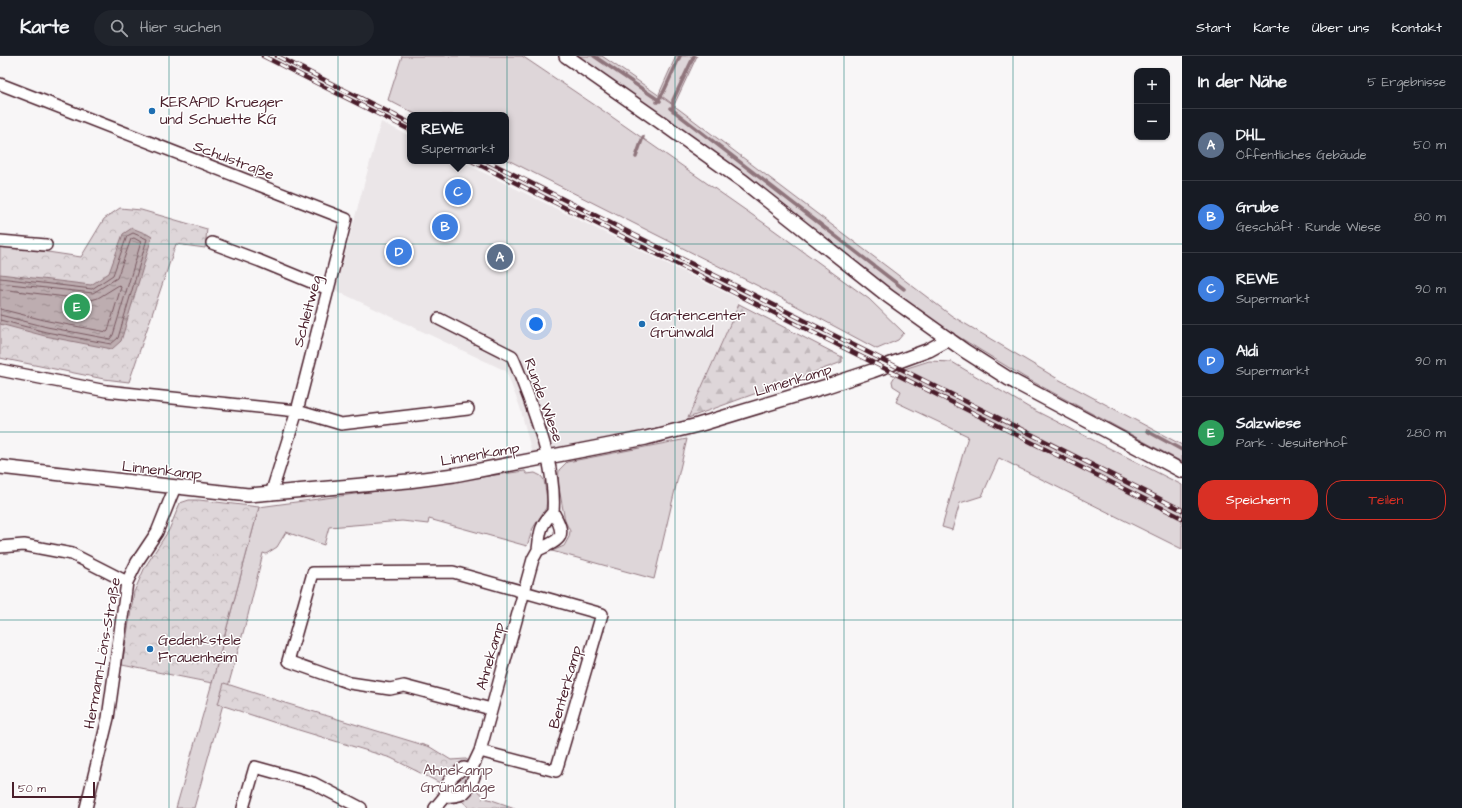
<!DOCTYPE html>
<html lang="de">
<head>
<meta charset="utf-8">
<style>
	body { margin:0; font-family:"Architects Daughter",sans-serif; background:#20242c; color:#f1f3f6 }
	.controls { position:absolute; right:12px; top:12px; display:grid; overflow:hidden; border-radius:8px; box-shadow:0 1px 3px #0004 }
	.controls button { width:36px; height:36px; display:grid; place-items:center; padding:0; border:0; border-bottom:1px solid #363941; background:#171b24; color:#f1f3f6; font:20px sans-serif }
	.scale { position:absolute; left:12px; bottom:10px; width:83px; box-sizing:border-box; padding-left:4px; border:2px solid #4a1f2b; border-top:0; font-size:11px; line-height:14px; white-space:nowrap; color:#4a1f2b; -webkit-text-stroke:3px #fff; paint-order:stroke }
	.you { position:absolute; left:536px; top:268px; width:14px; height:14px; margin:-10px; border:3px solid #fff; border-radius:50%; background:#1a73e8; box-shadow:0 0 0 6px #1a73e833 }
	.badge { display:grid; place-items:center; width:26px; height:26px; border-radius:50%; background:#d93025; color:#fff; font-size:13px; font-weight:700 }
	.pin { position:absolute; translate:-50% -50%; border:2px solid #fff; box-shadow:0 1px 4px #0006 }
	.popup { position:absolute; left:407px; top:56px; width:102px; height:52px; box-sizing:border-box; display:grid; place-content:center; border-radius:8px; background:#171b24; filter:drop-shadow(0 1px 3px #0005); font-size:13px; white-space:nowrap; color:#9ea1a6 }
	.popup b { font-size:15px; color:#f1f3f6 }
	.popup::after { content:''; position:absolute; left:50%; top:100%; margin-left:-8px; border:8px solid transparent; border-top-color:#171b24 }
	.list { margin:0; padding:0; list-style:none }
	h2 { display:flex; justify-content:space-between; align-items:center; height:52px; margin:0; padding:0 16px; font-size:17px }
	h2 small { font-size:13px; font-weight:400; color:#9ea1a6 }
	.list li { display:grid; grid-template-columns:26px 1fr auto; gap:12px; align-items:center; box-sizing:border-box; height:72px; padding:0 16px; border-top:1px solid #363941 }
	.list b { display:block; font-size:15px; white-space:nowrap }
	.list p { margin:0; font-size:13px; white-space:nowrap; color:#9ea1a6 }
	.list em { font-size:13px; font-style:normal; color:#9ea1a6 }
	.actions { display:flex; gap:8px; padding:12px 16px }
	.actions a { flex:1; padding:9px 0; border:1px solid #d93025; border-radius:16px; text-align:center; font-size:14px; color:#d93025 }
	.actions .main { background:#d93025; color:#fff }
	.icon { flex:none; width:22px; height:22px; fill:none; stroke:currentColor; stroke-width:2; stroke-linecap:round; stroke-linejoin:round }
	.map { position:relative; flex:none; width:1182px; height:752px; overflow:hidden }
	header { display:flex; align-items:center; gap:24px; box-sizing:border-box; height:56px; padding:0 20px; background:#171b24; border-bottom:1px solid #363941 }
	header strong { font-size:19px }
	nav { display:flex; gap:22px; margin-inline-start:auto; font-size:14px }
	.search { width:280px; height:36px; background:#20242c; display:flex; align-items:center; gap:10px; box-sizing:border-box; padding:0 14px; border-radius:22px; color:#9ea1a6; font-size:15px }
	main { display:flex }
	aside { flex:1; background:#171b24 }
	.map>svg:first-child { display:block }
	.built { fill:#ebe6e8 }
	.green { fill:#ded6d9; stroke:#947a82 }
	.forest { fill:url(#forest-firs); stroke:#947a82 }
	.park { fill:url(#park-crowns); stroke:#947a82 }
	.water { fill:url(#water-ripples); stroke:#8f747b }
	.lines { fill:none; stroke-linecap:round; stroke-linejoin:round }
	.shore { stroke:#785860; stroke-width:1 }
	.stream { stroke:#8f747b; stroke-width:3.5 }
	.minor-casing { stroke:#4a1f2b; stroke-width:14 }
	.major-casing { stroke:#4a1f2b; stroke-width:16 }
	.minor { stroke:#fff; stroke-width:11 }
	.major { stroke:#fff; stroke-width:13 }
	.rail-casing { stroke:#4a1f2b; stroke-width:4.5 }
	.rail { stroke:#fff; stroke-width:3; stroke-dasharray:9; stroke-linecap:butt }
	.grid { fill:none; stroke:#0f766e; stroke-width:1; stroke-opacity:0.55 }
	.poi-dot { fill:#1f6fb2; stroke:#fff; stroke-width:1.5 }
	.labels { text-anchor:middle; stroke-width:3; stroke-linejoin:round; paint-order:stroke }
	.poi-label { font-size:15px; fill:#4a1f2b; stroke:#fff; text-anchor:start }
	.street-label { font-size:15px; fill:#4a1f2b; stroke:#fff }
	.park-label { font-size:15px; fill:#6f4d56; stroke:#fff }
</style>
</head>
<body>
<header>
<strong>Karte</strong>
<div class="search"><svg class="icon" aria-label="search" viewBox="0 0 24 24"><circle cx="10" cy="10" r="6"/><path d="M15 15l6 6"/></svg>Hier suchen</div>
<nav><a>Start</a><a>Karte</a><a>Über uns</a><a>Kontakt</a></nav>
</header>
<main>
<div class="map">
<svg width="1182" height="752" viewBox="0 0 1182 752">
	<defs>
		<pattern id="forest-firs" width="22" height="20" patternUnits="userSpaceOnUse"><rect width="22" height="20" fill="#ded6d9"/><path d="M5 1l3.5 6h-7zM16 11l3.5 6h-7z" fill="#c0b7ba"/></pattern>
		<pattern id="park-crowns" width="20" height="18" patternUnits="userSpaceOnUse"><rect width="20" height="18" fill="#ded6d9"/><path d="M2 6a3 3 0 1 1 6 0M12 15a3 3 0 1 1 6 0" fill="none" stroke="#c0b7ba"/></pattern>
		<pattern id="water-ripples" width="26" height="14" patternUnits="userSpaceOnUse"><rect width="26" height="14" fill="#bdadb0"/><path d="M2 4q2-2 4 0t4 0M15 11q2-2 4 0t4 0" fill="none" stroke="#9c8c8f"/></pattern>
	</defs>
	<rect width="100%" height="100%" fill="#f8f6f7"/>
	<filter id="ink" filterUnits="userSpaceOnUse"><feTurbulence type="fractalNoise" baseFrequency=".025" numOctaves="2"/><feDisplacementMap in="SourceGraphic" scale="8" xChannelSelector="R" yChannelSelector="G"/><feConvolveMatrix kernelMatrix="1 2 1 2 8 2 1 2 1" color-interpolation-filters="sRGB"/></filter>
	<g filter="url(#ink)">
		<path class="built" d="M381,66L410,80V105H460L740,244L688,362L690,381L658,385L535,409L520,351L506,315L335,234Z"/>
		<path class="green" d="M402,0H522L605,56L771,172L869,243L904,277L898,284L877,293L774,238L506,103V59H417L388,44Z
			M574,0H602L680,54L952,260L1058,323L1182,389V406L1024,321L946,273L852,206Z
			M676,0H697L674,49L659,38Z
			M929,305L952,306L1028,351L1182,429V493L999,402L982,440L960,447L952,474L942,471L968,380L896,346L901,335L893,330L892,325L898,315Z
			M687,383L654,523L552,495L564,490L569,481L570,475L565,465L558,426L559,414L567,406Z
			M525,415L527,418L535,417L541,420L544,424L547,443L546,452L533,472L527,490L429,463L428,468L402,465L329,471L324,489L286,476L277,491L266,498L263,497L248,559L194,752H176L212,627L259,451Z"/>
		<path class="forest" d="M739,248L842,301V306L688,362Z"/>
		<path class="park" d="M120,152L141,154L207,173L205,192L176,188L129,326L104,323L0,302V189L21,192L81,201L104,163Z
			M189,444H199L259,451L212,627L122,609L134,536L145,511L169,474L180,447Z
			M224,627L285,647L430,691L451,704L466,703L480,714L475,732L486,742L515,752H470L462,745L448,748L437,738L440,727L391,702L279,668L218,648Z"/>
		<path class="water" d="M132,172L147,178L152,181L121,285L112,293L45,280L0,268V218L91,229L109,217L123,178Z"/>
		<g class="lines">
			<path class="shore" d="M0,222L92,233L113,219L127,180L133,177L147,183L118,282L111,288L46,276L0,264
				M0,227L93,237L117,222L131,183L134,182L141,186L113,279L110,283L47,271L0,259
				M0,233L91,244L98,242L119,229L121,231L108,275L107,276L48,265L0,253"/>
			<path class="stream" d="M594,0L660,45
				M657,46L664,35L680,0
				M670,52L904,233
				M673,55V44L694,0
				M636,101L643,81
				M1147,375L1182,394"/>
			<defs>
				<path id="minor" d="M0,28L346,163L297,355L271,438
					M0,185L46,189
					M212,187L260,205L328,233
					M439,263L512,300C518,313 523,327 528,340C541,376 556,417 553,456
					M0,314L106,335L297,355L341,368L468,353
					M553,456C567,481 562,483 538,494C540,475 540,470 553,456Z
					M0,491L24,489L72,498L127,526
					M480,695L556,715L602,558L453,516L313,517L288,605L350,627L390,633L404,630L491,653
					M464,712L471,714L475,718C469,735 464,742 445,740C446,725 452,720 464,712Z
					M471,714L480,695L533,503L538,494
					M86,752L108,662L127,526L137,506L157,476L175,431
					M243,752L255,711L313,727L361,752
					M435,752L445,740"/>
				<path id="major" d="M566,0L659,65L743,125L888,240L965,295L1009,323L1182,415
					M0,411L248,439L408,425L454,419L646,382L698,369L827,330L872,315L929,294L949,283"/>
			</defs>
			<use href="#minor" class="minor-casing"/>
			<use href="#major" class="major-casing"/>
			<use href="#minor" class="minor"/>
			<use href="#major" class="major"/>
			<defs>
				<path id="rail" d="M263,0L410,74
					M277,0L410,67
					M472,105L1182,462
					M487,105L1182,454"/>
			</defs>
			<use href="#rail" class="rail-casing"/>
			<use href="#rail" class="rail"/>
		</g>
	</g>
	<path class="grid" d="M169,0V752M338,0V752M507,0V752M675,0V752M844,0V752M1013,0V752M0,188H1182M0,376H1182M0,564H1182"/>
	<g class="poi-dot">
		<circle cx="152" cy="55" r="4"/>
		<circle cx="642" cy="268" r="4"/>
		<circle cx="150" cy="593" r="4"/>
	</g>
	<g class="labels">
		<g class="poi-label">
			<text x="160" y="51">KERAPID Krueger<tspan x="160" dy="17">und Schuette KG</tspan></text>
			<text x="650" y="264">Gartencenter<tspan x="650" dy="17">Grünwald</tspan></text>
			<text x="158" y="589">Gedenkstele<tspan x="158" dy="17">Frauenheim</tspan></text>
		</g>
		<g class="street-label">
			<text transform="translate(234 104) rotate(21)" y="5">Schulstraße</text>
			<text transform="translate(307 255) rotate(-75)" y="5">Schleitweg</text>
			<text transform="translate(793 324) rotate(-17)" y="5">Linnenkamp</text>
			<text transform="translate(544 344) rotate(70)" y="5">Runde Wiese</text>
			<text transform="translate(480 398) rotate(-10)" y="5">Linnenkamp</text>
			<text transform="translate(162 414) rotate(6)" y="5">Linnenkamp</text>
			<text transform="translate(102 597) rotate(-80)" y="5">Hermann-Löns-Straße</text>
			<text transform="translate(490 600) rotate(-74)" y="5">Ahnekamp</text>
			<text transform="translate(565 631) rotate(-74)" y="5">Benterkamp</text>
		</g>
		<g class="park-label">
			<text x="458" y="719">Ahnekamp<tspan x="458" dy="17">Grünanlage</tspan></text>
		</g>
	</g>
</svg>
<div class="controls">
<button>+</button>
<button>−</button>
</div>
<div class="scale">50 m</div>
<div class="you"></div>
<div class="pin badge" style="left:500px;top:201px;background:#5c6f8a">A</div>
<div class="pin badge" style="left:445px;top:171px;background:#3f7fe0">B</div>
<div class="pin badge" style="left:458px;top:136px;background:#3f7fe0">C</div>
<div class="popup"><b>REWE</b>Supermarkt</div>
<div class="pin badge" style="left:399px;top:196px;background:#3f7fe0">D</div>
<div class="pin badge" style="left:77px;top:251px;background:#2e9e5b">E</div>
</div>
<aside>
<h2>In der Nähe<small>5 Ergebnisse</small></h2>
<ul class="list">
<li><span class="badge" style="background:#5c6f8a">A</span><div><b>DHL</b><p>Öffentliches Gebäude</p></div><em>50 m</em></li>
<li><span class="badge" style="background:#3f7fe0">B</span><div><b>Grube</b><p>Geschäft · Runde Wiese</p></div><em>80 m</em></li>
<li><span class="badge" style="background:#3f7fe0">C</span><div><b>REWE</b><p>Supermarkt</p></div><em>90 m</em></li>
<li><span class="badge" style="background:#3f7fe0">D</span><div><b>Aldi</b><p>Supermarkt</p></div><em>90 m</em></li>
<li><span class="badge" style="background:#2e9e5b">E</span><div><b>Salzwiese</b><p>Park · Jesuitenhof</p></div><em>280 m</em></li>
</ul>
<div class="actions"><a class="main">Speichern</a><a>Teilen</a></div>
</aside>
</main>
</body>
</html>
